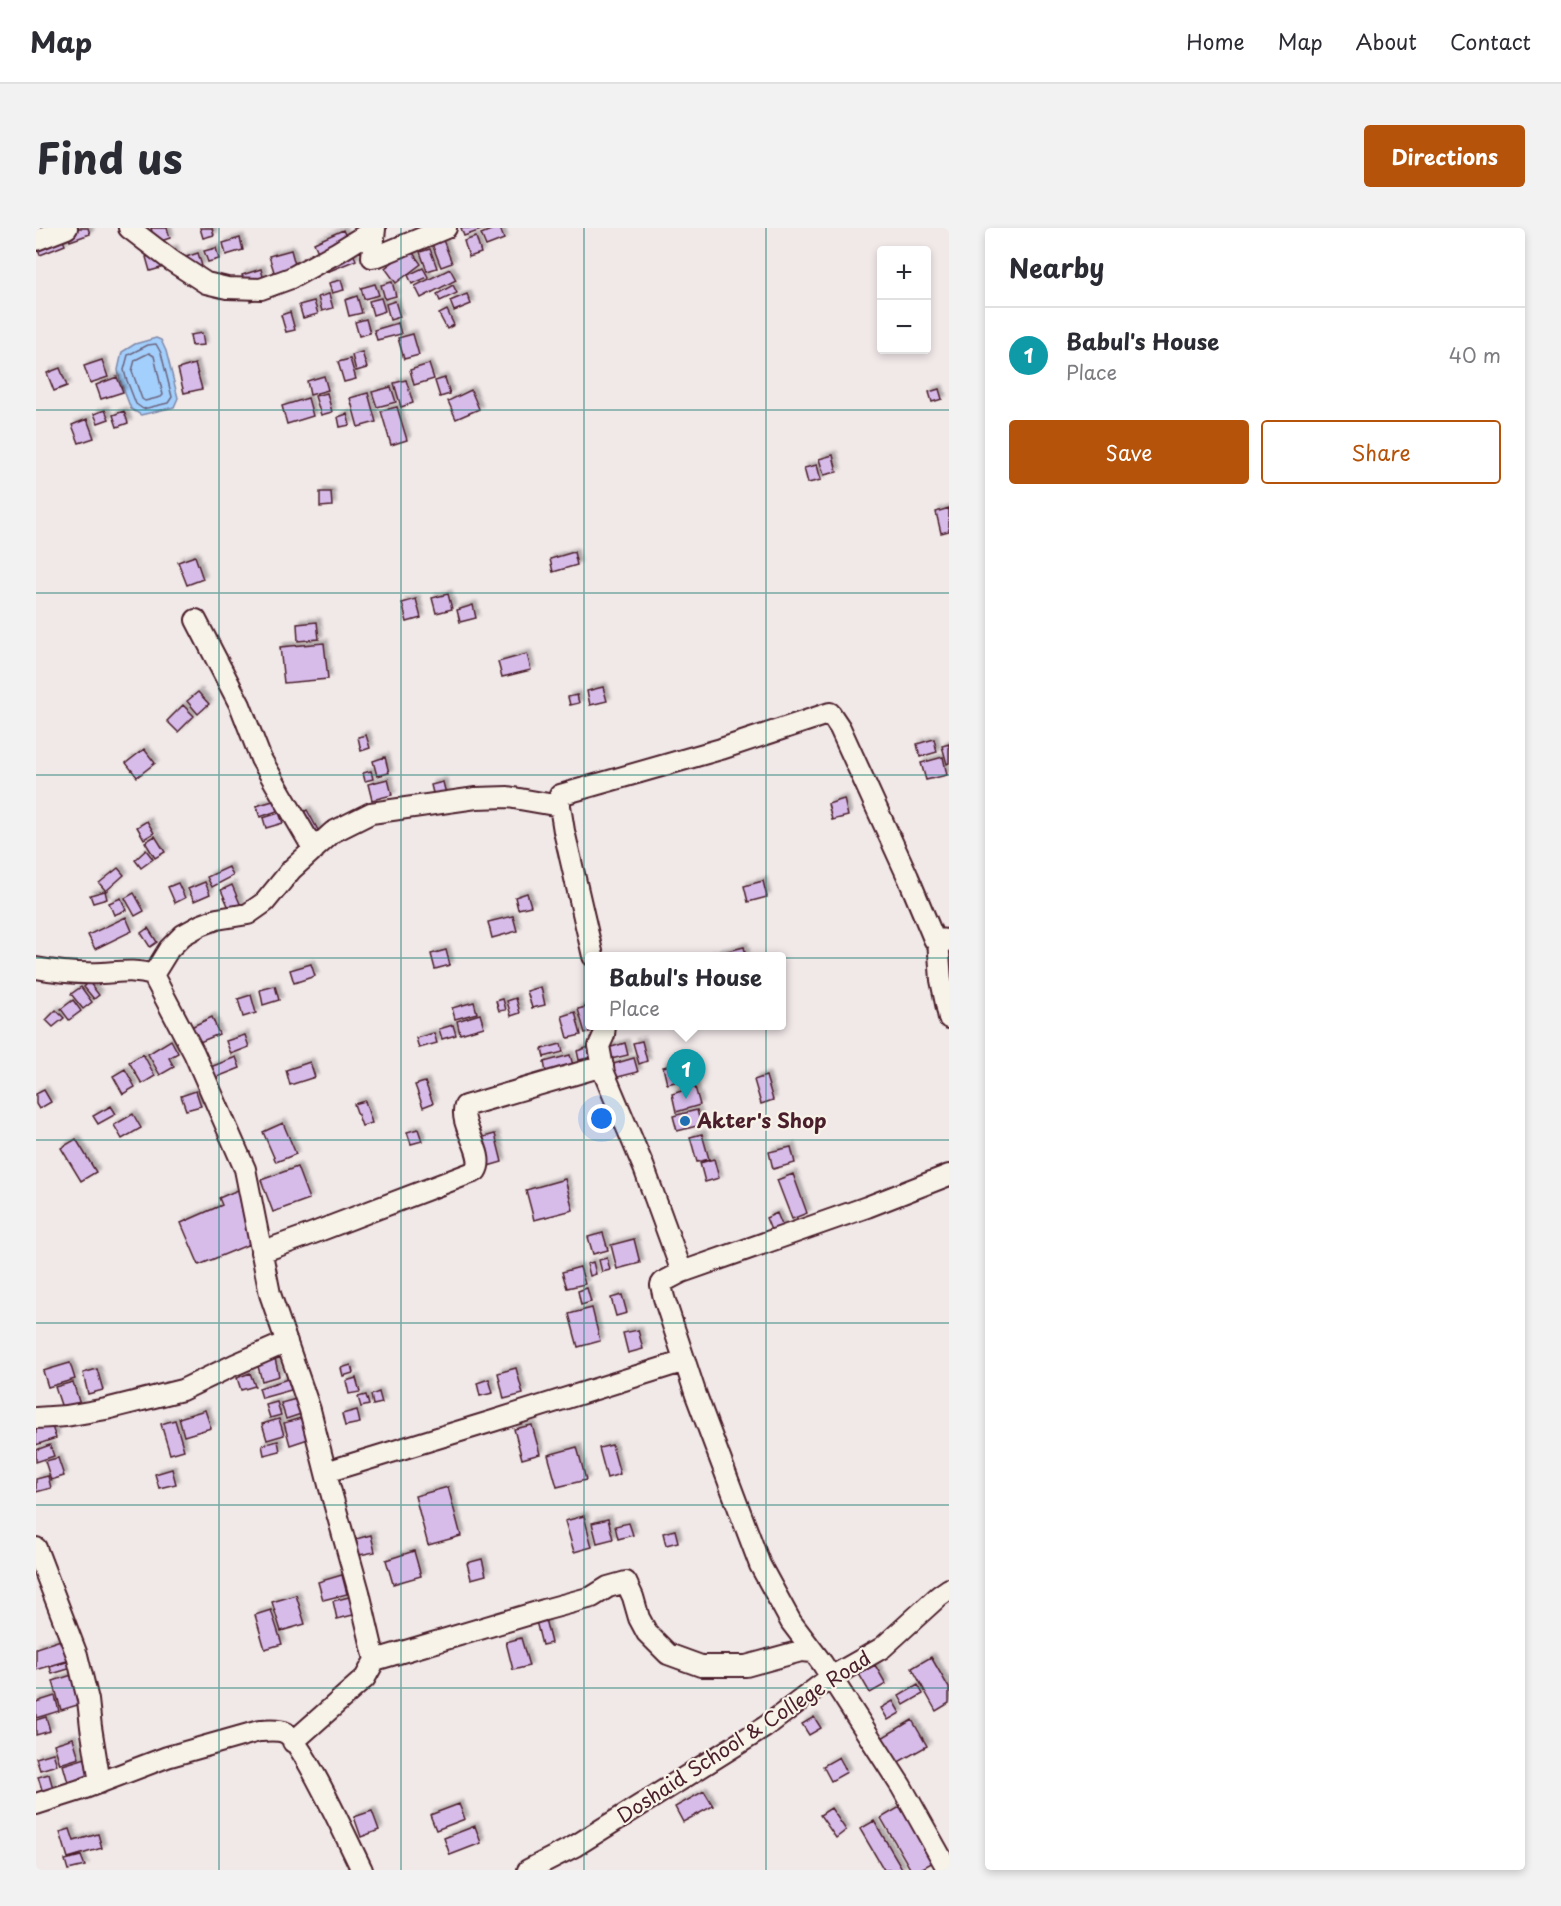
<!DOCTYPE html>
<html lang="en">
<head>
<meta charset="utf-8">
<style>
	body { margin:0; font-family:"Playpen Sans",sans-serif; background:#f2f2f3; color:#2b2b33 }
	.controls { position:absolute; right:18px; top:18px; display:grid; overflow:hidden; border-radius:6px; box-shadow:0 3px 9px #0003 }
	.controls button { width:54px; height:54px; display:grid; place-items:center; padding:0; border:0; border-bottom:2px solid #e1e1e2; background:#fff; color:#2b2b33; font:30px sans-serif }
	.you { position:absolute; left:566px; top:891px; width:21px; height:21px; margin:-15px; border:4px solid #fff; border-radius:50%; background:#1a73e8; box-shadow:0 0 0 9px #1a73e833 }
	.badge { display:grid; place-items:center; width:39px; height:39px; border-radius:50%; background:#b45309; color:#fff; font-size:20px; font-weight:700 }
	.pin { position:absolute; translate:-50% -50px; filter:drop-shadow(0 2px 3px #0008) }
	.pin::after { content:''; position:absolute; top:32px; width:21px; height:18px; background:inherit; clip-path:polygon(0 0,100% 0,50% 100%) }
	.popup { position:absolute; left:549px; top:724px; width:201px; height:78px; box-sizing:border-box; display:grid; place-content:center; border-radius:6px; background:#fff; filter:drop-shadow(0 2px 4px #0005); font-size:20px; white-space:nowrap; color:#7c7c81 }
	.popup b { font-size:22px; color:#2b2b33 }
	.popup::after { content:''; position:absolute; left:50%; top:100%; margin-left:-12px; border:12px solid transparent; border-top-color:#fff }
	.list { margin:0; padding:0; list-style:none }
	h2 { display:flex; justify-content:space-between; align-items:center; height:78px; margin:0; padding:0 24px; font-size:26px }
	h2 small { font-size:20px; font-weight:400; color:#7c7c81 }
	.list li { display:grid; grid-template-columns:39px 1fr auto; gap:18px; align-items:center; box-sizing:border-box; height:96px; padding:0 24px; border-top:2px solid #e1e1e2 }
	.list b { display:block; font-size:22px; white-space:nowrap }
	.list p { margin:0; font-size:20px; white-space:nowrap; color:#7c7c81 }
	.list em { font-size:20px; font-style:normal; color:#7c7c81 }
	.actions { display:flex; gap:12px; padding:18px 24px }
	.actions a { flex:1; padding:14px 0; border:2px solid #b45309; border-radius:6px; text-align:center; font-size:21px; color:#b45309 }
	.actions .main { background:#b45309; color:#fff }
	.map { position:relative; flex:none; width:913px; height:1642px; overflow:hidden; border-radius:6px }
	header { display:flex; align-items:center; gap:36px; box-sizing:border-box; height:84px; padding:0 30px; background:#fff; border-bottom:2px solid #e1e1e2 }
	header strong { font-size:28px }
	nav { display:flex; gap:33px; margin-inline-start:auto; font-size:21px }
	.intro { display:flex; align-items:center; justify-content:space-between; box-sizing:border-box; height:144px; padding:0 36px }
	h1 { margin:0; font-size:42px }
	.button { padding:15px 27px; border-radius:6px; background:#b45309; color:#fff; font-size:21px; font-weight:700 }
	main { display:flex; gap:36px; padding:0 36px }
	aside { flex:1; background:#fff; border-radius:6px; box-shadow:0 3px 9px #0003 }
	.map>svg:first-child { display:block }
	.water { fill:#a2cffc; stroke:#7f89a8; stroke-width:1.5 }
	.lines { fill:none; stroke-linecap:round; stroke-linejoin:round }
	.shore { stroke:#6d657f; stroke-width:1.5 }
	.building { fill:#d7bcea; stroke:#4a1f2b; stroke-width:1.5; filter:url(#shadow) }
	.minor-casing { stroke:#4a1f2b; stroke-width:24 }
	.minor { stroke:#f7f3e8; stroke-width:20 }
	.grid { fill:none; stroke:#0f766e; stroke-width:1.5; stroke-opacity:0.55 }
	.poi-dot { fill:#1f6fb2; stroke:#f7f3e8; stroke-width:2 }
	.labels { text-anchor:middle; stroke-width:4.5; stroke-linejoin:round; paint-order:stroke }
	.poi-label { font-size:20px; font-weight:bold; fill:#4a1f2b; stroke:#f7f3e8; text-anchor:start }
	.street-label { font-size:20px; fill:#4a1f2b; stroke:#f7f3e8 }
</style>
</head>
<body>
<header>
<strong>Map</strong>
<nav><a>Home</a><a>Map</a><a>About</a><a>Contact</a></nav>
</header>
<div class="intro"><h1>Find us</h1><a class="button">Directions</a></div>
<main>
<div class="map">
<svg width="913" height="1642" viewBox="0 0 913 1642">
	<defs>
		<filter id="shadow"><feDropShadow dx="3.5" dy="-3.5" stdDeviation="1.5" flood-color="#0004"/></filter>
	</defs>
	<rect width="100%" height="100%" fill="#f1e8e8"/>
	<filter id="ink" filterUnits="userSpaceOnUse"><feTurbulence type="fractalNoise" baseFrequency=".0167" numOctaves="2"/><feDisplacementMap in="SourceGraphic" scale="12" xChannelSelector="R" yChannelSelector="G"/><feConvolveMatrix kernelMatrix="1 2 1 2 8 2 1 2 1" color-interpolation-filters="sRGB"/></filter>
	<g filter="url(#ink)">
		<path class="water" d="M120,110L125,112L130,123L142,170L138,179L105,187L95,181L84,152L82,142L86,124L99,116Z"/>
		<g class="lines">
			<path class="shore" d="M112,117L120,116L125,125L136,169L132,175L107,181L100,176L90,150L88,142L92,127Z
				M113,125L118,128L127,167L125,169L109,173L106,171L96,143L99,132Z"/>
		</g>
		<path class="building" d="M0,0H22L29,17L4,27L0,17Z
			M29,0H52L54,6L34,13Z
			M115,0H131L134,10L119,15Z
			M164,0H176L178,7L167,10Z
			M425,0H448V1L428,8Z
			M460,0H464L468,11L450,18L445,6Z
			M307,2L320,32L291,44L278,15Z
			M440,9L445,25L433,29L428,13Z
			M204,10L207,22L190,27L187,15Z
			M407,12L416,35L405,39L396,16Z
			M180,20L183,31L172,34L168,23Z
			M138,21L142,35L114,43L110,29Z
			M374,21L385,36L360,55L349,40Z
			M394,21L401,40L391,43L384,24Z
			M255,22L261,44L240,50L233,28Z
			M162,25L166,38L151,43L147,30Z
			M387,40L392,49L376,56L372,47Z
			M225,41L232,67L214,73L206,47Z
			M414,41L420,52L385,70L379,58Z
			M305,52L308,62L296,65L293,55Z
			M356,54L360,68L349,71L345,57Z
			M339,56L343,67L328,71L325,60Z
			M417,57L421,65L404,73L401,66Z
			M293,66L297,80L286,83L282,69Z
			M431,66L435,76L418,83L414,73Z
			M321,68L326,85L313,88L309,72Z
			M345,70L349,83L337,87L333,73Z
			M278,73L282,86L267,90L263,77Z
			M359,73L364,89L354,92L350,76Z
			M411,82L418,97L411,101L403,86Z
			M254,84L259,102L250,104L245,87Z
			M330,91L334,105L323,108L319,94Z
			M362,95L365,106L341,112L338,102Z
			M166,105L168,117L156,118L154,107Z
			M377,106L383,127L368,131L362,110Z
			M326,124L331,140L320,143L316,127Z
			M314,131L320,151L308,154L302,134Z
			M66,132L72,149L54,155L48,138Z
			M159,136L166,161L148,165L142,141Z
			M393,136L398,151L378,157L374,142Z
			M24,140L31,158L18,163L11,145Z
			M288,148L292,162L274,167L271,153Z
			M81,149L87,164L65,171L60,157Z
			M409,150L414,166L404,169L399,153Z
			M370,152L377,175L365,179L358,155Z
			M355,159L360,174L341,179L336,164Z
			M903,161L906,171L896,174L893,164Z
			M435,162L443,181L420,191L412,173Z
			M291,165L296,184L285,187L279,168Z
			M332,165L340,194L322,199L314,170Z
			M272,170L277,188L251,196L246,178Z
			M361,179L371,212L355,217L345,183Z
			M69,182L73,191L62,195L58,186Z
			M88,183L92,195L81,199L77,187Z
			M311,186L314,197L304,199L302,189Z
			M51,191L58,210L43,215L36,197Z
			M797,227L801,244L788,247L783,231Z
			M781,237L785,252L772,255L768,240Z
			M284,264H295L296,278L284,279Z
			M913,280V303L905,305L900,284Z
			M538,324L541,337L517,344L514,331Z
			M159,328L167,351L151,357L142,334Z
			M412,366L416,381L400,385L396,370Z
			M380,371L385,390L371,394L366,375Z
			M437,377L440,390L424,394L421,382Z
			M281,394L283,411L262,413L261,396Z
			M288,415L292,451L248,455L244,419Z
			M491,426L495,442L466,449L462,434Z
			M567,459L571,473L554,477L551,463Z
			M162,464L173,476L162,486L151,473Z
			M541,467L543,475L534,477L532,469Z
			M147,477L158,488L142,504L131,493Z
			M330,507L334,520L325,523L322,509Z
			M898,511L901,524L884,529L881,516Z
			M913,516V535L911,536L906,518Z
			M108,521L119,535L101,549L90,535Z
			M349,529L353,545L341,548L337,533Z
			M907,529L911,547L890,552L885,535Z
			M335,543L337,551L329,553L327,545Z
			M352,551L356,567L336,572L332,556Z
			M407,554L410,566L398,569L395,557Z
			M808,571L812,588L796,592L792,576Z
			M237,573L241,583L224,589L220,578Z
			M271,582L283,604L274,609L262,587Z
			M243,585L247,595L230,600L227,590Z
			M111,593L118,605L108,611L101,599Z
			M119,608L129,624L119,630L109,614Z
			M110,622L117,631L105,640L99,632Z
			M193,639L197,648L176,659L171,649Z
			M82,640L88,647L70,663L63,655Z
			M727,653L731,669L712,674L708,658Z
			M169,654L174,666L158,673L152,661Z
			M142,655L149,670L139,675L132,659Z
			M196,657L205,678L194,682L185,662Z
			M69,663L71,671L57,675L54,667Z
			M98,665L108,683L99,688L89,670Z
			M491,665L495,678L482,681L479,669Z
			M85,670L90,682L78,687L73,675Z
			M477,688L481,703L456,710L452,694Z
			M90,689L96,703L59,721L52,707Z
			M112,700L121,714L114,719L105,705Z
			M708,719L710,728H673Z
			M410,722L414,737L399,741L395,726Z
			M275,736L279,748L258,755L254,742Z
			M53,754L63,767L58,771L48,759Z
			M239,758L243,772L227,777L224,762Z
			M45,759L56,774L47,781L35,766Z
			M505,759L509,777L496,780L491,763Z
			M215,767L220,785L207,789L202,771Z
			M480,770L484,785L475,788L471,773Z
			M467,771L470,782L463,783L460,773Z
			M37,772L45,783L33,792L25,781Z
			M438,774L441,785L419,791L416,780Z
			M554,778V798H564L565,801L549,805L542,781Z
			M20,782L28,790L17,799L10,792Z
			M539,784L545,807L532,810L526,788Z
			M444,786L448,799L424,806L421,793Z
			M176,789L183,806L159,816L153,800Z
			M417,797L420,807L406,811L403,801Z
			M398,805L401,815L383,820L380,810Z
			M209,807L213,819L195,826L190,813Z
			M135,812L142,825L133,830L138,839L124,847L112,826Z
			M606,813L611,833L603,836L597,815Z
			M589,815L592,827L575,831L572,820Z
			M525,816L527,824L508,829L506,821Z
			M553,819L556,829L543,832L541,823Z
			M107,826L119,848L106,856L93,834Z
			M534,827L537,837L510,844L508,834Z
			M200,829L204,840L176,851L172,840Z
			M598,830L602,844L578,850L574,837Z
			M274,834L279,849L254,857L250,842Z
			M643,835L647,852L631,856L627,839Z
			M89,841L99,859L87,866L77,848Z
			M730,848L737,872L725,876L718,852Z
			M389,854L397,875L387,879L379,857Z
			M659,859L664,877L640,884L636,866Z
			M8,862L15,874L3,881L0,876V866Z
			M160,863L165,878L150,882L145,868Z
			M329,873L336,895L326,898L318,876Z
			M75,878L80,886L62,896L57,888Z
			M661,882L665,897L641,903L637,888Z
			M97,886L105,900L86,911L78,897Z
			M247,895L260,926L240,934L227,904Z
			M382,901L386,913L375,916L371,904Z
			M459,906L466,934L452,938L444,910Z
			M666,906L673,931L661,934L654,909Z
			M40,911L60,944L45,953L25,920Z
			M755,919L759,935L737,941L733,924Z
			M678,931L683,950L669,954L664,935Z
			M261,939L273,971L237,984L225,952Z
			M757,946L771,985L756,991L741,952Z
			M529,951L537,982L498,992L490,962Z
			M209,959L214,1016L163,1037L145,995L186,977L183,970Z
			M741,985L748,1002L737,1007L730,990Z
			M567,1005L572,1022L557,1026L552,1009Z
			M598,1011L604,1035L581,1041L575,1017Z
			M571,1030L574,1042L566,1044L563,1032Z
			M557,1034L560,1046L554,1048L551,1036Z
			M544,1039L549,1056L531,1060L526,1044Z
			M551,1060L555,1074L545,1077L542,1063Z
			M586,1067L591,1085L580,1088L575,1070Z
			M556,1080L564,1113L542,1119L533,1086Z
			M602,1102L607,1121L592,1125L587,1105Z
			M238,1126L243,1148L226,1153L220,1131Z
			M34,1135L39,1151L12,1159L7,1143Z
			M315,1137L317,1145L307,1148L305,1140Z
			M480,1140L487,1166L468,1171L462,1145Z
			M61,1141L67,1162L52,1166L47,1145Z
			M214,1145L219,1158L205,1162L201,1150Z
			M320,1150L324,1164L313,1166L310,1153Z
			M252,1151L255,1162L226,1170L223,1160Z
			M453,1151L457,1165L444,1168L441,1155Z
			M37,1154L44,1177L27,1183L19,1159Z
			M343,1164L346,1175L337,1177L335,1167Z
			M330,1167L333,1177L325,1179L322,1169Z
			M264,1170L268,1185L250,1191L245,1175Z
			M241,1174L245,1187L234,1190L230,1177Z
			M169,1182L175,1200L148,1208L143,1190Z
			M321,1182L324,1195L309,1198L306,1186Z
			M265,1190L272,1211L254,1217L248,1195Z
			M243,1191L248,1207L231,1212L226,1196Z
			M139,1192L148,1222L134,1226L125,1196Z
			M14,1193L20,1210L0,1217V1198Z
			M496,1197L504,1226L486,1231L478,1201Z
			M242,1213L244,1223L228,1227L226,1217Z
			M14,1217L18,1228L0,1234V1222Z
			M576,1217L584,1246L571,1250L563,1220Z
			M541,1219L550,1252L521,1259L512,1227Z
			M22,1230L28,1248L15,1252L9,1233Z
			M136,1241L140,1256L123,1260L119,1246Z
			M12,1248L15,1260L0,1264V1251Z
			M412,1259L425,1308L392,1317L379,1268Z
			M548,1288L556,1319L538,1324L529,1293Z
			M572,1291L577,1311L561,1315L556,1295Z
			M593,1295L597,1307L582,1311L579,1298Z
			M639,1302L642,1314L630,1317L627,1305Z
			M335,1307L339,1324L323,1327L320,1311Z
			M378,1323L385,1348L357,1356L350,1332Z
			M446,1331L450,1347L435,1351L431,1335Z
			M306,1347L311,1366L287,1372L282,1354Z
			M260,1367L269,1396L245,1403L236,1374Z
			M317,1368L321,1386L301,1391L297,1373Z
			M235,1382L246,1416L229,1421L219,1387Z
			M509,1391L515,1415L506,1417L500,1393Z
			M485,1410L493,1438L477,1442L470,1414Z
			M28,1411L34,1432L0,1442V1420Z
			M895,1429L913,1460V1475L900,1483L876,1440Z
			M37,1432L39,1439L16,1446L14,1439Z
			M839,1437L850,1456L834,1465L823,1446Z
			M39,1446L48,1475L25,1482L17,1453Z
			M882,1457L887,1466L868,1477L863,1468Z
			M19,1468L23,1483L0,1490V1474Z
			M857,1473L864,1485L852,1492L845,1480Z
			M10,1489L14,1503L0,1507V1492Z
			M778,1489L785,1500L773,1507L766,1496Z
			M876,1492L891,1518L859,1536L844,1511Z
			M37,1510L43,1530L24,1536L18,1516Z
			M17,1525L21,1537L4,1542L0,1530Z
			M53,1529L59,1550L33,1558L27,1537Z
			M803,1529L811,1544L795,1553L787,1538Z
			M13,1546L18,1564L8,1568L2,1549Z
			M668,1563L677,1578L647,1594L639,1579Z
			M423,1576L429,1591L400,1602L394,1587Z
			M869,1576L901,1632L883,1642H875L845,1590Z
			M795,1580L810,1602L800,1610L784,1587Z
			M336,1583L343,1602L325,1609L318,1589Z
			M838,1593L867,1642H848L824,1601Z
			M439,1598L445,1615L414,1627L408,1610Z
			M34,1601L38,1613L62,1606L66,1620L32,1630L24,1604Z
			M45,1628L49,1638L32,1642L29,1632Z"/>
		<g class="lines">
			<defs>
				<path id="minor" d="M93,0L136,33L170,55L191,60L225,61L255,50L302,24L339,1
					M339,1L336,29L342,28L410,0
					M0,12L31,0
					M160,392L204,477L225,531L278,622
					M902,712L905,752L913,790
					M557,728L528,603L524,578V567L685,521L794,485L804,500L872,649L898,711L913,712
					M0,740C21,744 44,746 66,745C84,744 99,741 117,747L158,825L209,941L234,1066L274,1182L293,1257L323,1364L339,1432L329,1450L257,1514
					M117,747L133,721L147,707L165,697L181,691L212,686L229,674L256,641L297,604L335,585L440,570L472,569L524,578
					M569,798L568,807L563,818L568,845L608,940L646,1044L627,1054L625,1057L628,1070L660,1167L724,1337L755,1394L786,1435L865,1558L912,1642
					M225,1024L267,1009L440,943C451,926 422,897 429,878L567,838
					M646,1044L831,979L913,947
					M0,1190L30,1188L70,1181L146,1162L198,1137L251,1114
					M290,1244L457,1193L649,1133
					M0,1320L41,1427L52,1472L55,1499L64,1555
					M339,1432L508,1382L556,1369L572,1359L590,1354L597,1369L603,1390L611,1405L632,1426L665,1438H710L765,1423L777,1424
					M0,1576L44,1562L131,1529L223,1503C231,1503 242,1501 250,1505C268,1516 314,1618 326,1642
					M492,1642L539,1618L729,1499L795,1449L846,1420L903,1368L913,1361"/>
			</defs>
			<use href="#minor" class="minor-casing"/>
			<use href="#minor" class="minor"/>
		</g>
	</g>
	<path class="grid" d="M183,0V1642M365,0V1642M548,0V1642M730,0V1642M0,182H913M0,365H913M0,547H913M0,730H913M0,912H913M0,1095H913M0,1277H913M0,1460H913"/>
	<circle class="poi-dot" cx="649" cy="893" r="6"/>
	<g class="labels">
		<g class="poi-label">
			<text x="661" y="900">Akter's Shop</text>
		</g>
		<g class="street-label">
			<text transform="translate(708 1509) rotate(-33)" y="7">Doshaid School &amp; College Road</text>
		</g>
	</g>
</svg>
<div class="controls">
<button>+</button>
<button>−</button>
</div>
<div class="you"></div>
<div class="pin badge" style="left:650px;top:871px;background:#0f9aa8">1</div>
<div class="popup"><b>Babul's House</b>Place</div>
</div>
<aside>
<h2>Nearby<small></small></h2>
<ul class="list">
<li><span class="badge" style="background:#0f9aa8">1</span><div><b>Babul's House</b><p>Place</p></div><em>40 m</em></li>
</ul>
<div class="actions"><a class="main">Save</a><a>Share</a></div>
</aside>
</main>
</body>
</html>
